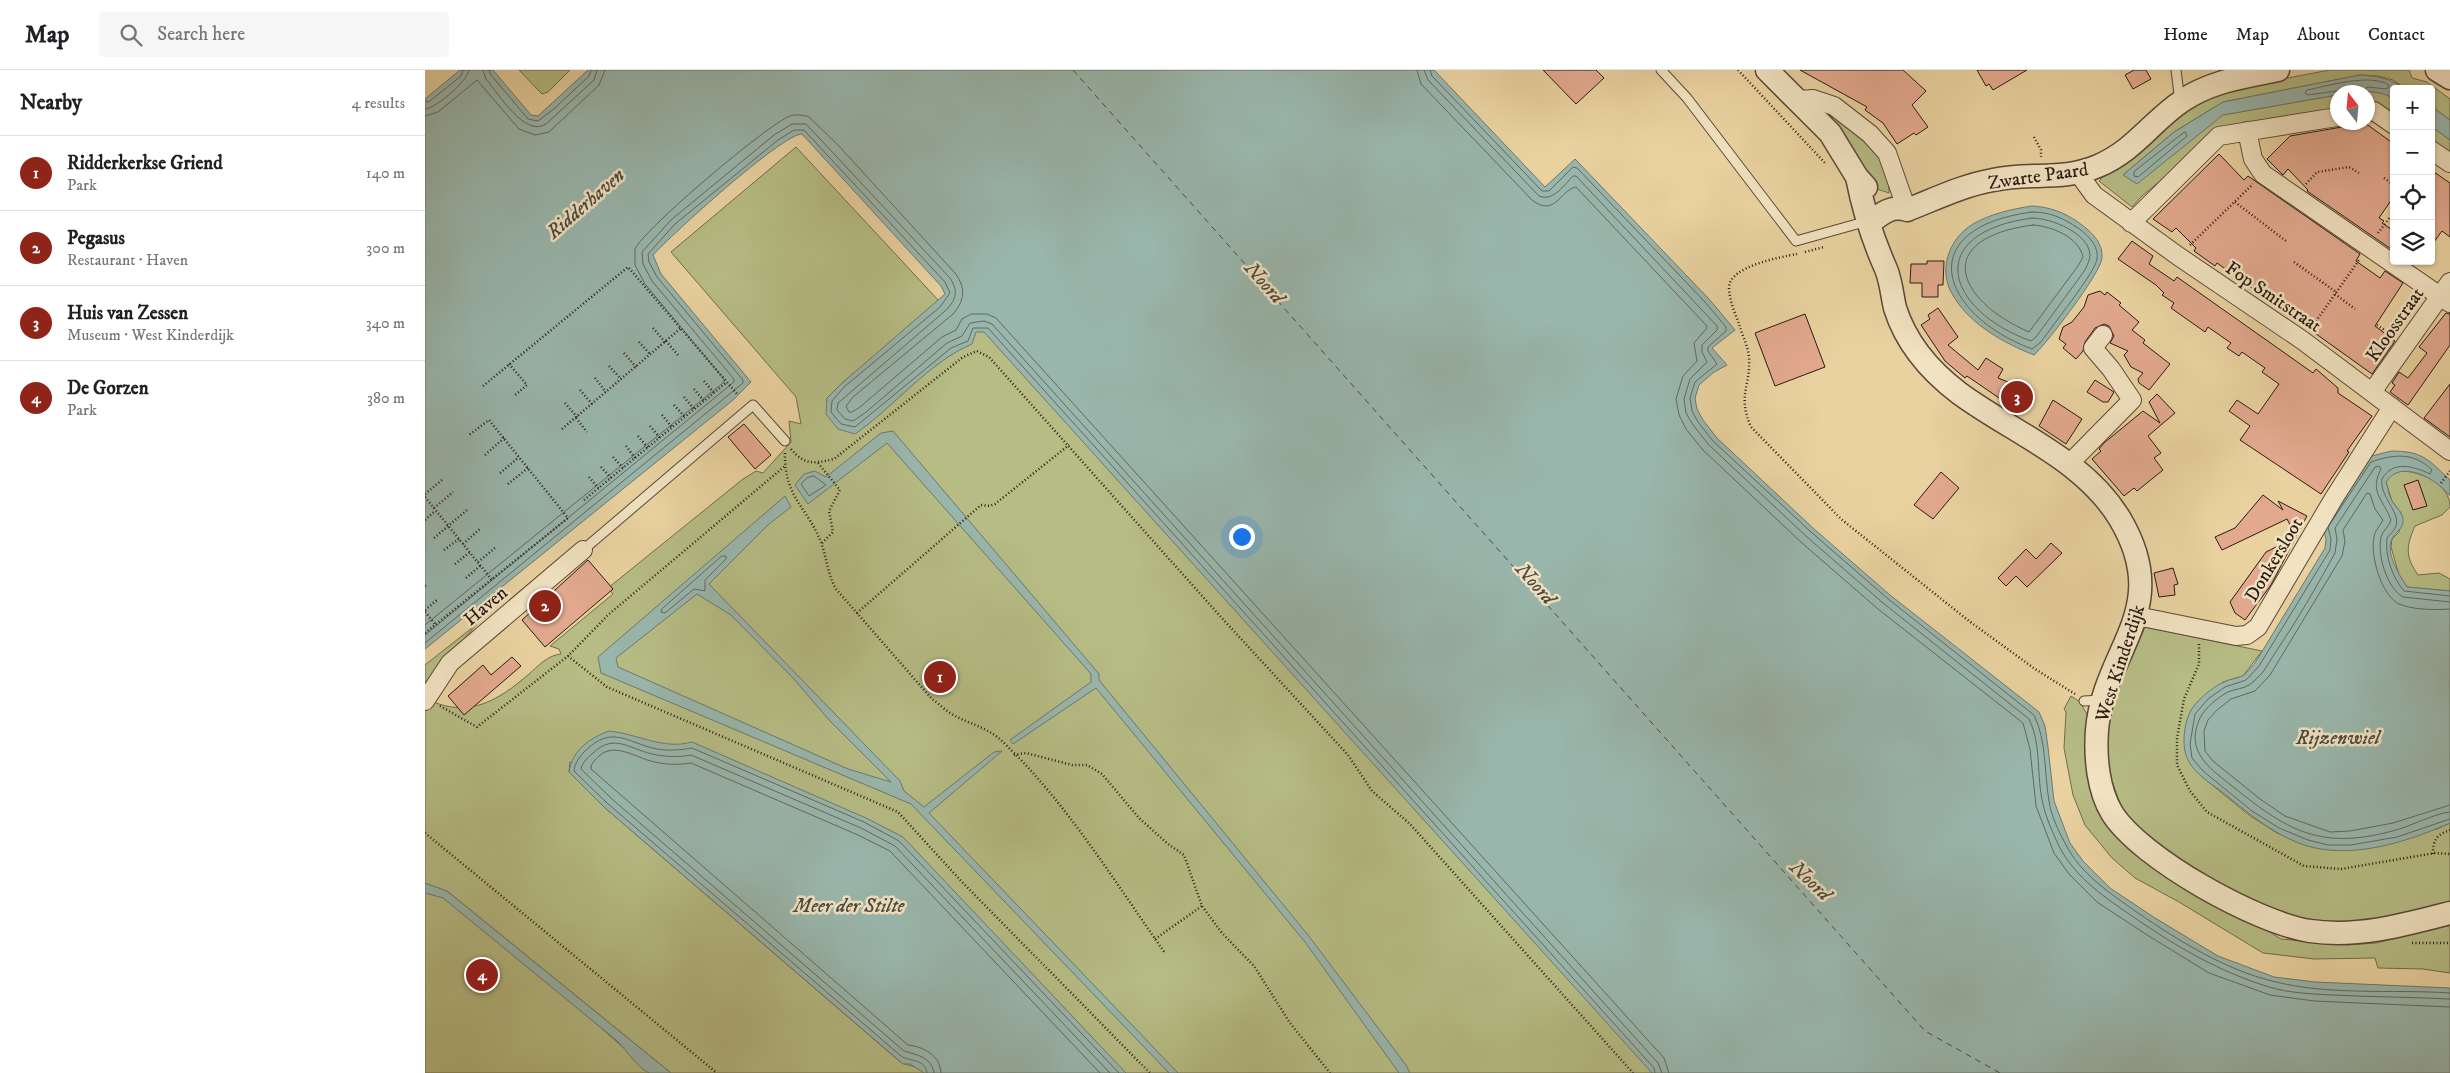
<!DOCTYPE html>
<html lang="en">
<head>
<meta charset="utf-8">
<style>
	body { margin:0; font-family:"IM FELL DW Pica",serif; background:#f6f6f6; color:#202124 }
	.controls { position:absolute; right:15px; top:15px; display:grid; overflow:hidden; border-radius:5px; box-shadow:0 1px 4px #0004 }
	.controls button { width:45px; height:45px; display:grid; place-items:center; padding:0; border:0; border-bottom:1px solid #e0e0e0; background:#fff; color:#202124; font:25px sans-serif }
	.compass { position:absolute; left:1905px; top:15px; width:45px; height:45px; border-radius:50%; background:#fff; box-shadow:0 1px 4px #0004; rotate:344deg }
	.you { position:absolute; left:816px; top:466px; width:18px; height:18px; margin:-12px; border:4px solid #fff; border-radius:50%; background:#1a73e8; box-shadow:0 0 0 8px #1a73e833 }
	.badge { display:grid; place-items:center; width:32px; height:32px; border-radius:50%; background:#8f2418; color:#fff; font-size:16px; font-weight:700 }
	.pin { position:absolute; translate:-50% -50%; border:2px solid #fff; box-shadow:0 1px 5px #0006 }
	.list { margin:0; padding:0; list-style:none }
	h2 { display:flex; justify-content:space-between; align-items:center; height:65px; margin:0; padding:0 20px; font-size:21px }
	h2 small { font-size:16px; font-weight:400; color:#757577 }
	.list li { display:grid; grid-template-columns:32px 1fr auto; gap:15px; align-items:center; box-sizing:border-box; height:75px; padding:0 20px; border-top:1px solid #e0e0e0 }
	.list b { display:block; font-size:19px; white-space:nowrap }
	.list p { margin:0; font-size:16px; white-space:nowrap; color:#757577 }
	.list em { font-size:16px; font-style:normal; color:#757577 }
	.icon { flex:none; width:28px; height:28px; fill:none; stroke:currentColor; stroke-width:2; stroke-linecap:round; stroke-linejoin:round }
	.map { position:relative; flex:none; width:2025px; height:1003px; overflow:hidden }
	header { display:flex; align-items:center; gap:30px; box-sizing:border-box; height:70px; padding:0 25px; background:#fff; border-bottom:1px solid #e0e0e0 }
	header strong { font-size:24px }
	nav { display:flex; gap:28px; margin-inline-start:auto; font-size:18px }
	.search { width:350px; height:45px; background:#f6f6f6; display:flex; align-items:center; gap:12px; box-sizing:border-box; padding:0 18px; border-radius:5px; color:#757577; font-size:19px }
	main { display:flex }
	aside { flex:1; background:#fff }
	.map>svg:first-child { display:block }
	.green { fill:#b6bc84; stroke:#706c4c }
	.water { fill:#99b6ac; stroke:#6d786f; fill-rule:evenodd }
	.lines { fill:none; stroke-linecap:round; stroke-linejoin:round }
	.shore { stroke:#626860; stroke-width:1 }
	.ferry { stroke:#4b4a42; stroke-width:1; stroke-dasharray:6 5; stroke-linecap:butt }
	.building { fill:#e2a98e; stroke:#2a1b14 }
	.service-casing { stroke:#5a4937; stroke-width:11 }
	.minor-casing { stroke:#5a4937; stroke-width:20 }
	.tertiary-casing { stroke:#5a4937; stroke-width:25 }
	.path { stroke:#2a1b14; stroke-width:2.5; stroke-dasharray:1 2.5; stroke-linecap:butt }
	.service { stroke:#f1e2c1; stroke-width:9 }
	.minor { stroke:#f1e2c1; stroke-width:18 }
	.tertiary { stroke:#f1e2c1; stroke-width:22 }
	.labels { text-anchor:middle; stroke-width:5; stroke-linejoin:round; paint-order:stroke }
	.street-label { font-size:19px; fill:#2a1b14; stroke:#f1e2c1 }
	.water-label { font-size:20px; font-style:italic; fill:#4b4a42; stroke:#f1e2c1 }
</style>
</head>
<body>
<header>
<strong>Map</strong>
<div class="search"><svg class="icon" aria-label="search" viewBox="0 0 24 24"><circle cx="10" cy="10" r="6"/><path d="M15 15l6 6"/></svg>Search here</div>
<nav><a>Home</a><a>Map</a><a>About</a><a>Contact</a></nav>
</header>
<main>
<aside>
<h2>Nearby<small>4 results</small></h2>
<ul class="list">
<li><span class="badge">1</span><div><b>Ridderkerkse Griend</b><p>Park</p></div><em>140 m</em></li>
<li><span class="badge">2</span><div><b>Pegasus</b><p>Restaurant · Haven</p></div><em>300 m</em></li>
<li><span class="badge">3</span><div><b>Huis van Zessen</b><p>Museum · West Kinderdijk</p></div><em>340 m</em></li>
<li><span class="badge">4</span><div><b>De Gorzen</b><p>Park</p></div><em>380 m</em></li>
</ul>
</aside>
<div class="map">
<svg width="2025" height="1003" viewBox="0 0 2025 1003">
	<rect width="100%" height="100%" fill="#e9d2a0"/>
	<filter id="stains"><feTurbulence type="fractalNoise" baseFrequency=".004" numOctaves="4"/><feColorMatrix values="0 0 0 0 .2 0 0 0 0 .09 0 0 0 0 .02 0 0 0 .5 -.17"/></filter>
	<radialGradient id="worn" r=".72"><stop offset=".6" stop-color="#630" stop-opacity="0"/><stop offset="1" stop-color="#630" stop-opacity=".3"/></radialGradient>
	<path class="green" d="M94,0H145L123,22L117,24Z
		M1905,0H1984L1987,8L2002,12L2025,29V50L2006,36V19H1981L1968,10L1953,6L1935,5L1798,32L1749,62L1698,105L1797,45L1912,25V38L1802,56L1717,126L1707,137L1674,111L1688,96L1779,27L1820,16Z
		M1944,21L1961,24L1969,29V47L1943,34L1942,22H1933Z
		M1395,41C1428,55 1466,82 1464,123L1449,118Z
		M2006,56L2025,70V86L2006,72Z
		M371,77L514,231L416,314L402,328L556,251L1241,1003H648L145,692L144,702L179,737L473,990C482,997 490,994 499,1003H246L22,821L227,1003H0V639L6,631C45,648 74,630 104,604C113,596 123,585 136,584L134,579L125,576L188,524L183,518L318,409L331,401L338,403L366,372L364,351L376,354L371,327L246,182Z
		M1975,401C1996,401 2025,414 2025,437L2017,445L1990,456C1981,477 1980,486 1993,505L2014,503L2025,509V521L1982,517L1974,505L1966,477L1967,469L1974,462L1976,443L1967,431L1961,412L1965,405Z
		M52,554L1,613L0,614V595Z
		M1720,557L1837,581L1818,606L1798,612L1775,705L1824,745L1852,763L1882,775L2012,759L2025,753V835L1903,859L1840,841L1730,775L1698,742L1682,697L1681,670L1686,637Z
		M1646,626L1655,632L1664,648L1680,743L1832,854L1856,869L1922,875L1951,873L2025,855V903L1998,899L1953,898L1950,888L1889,889L1838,883L1754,832L1710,808L1687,788L1660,755L1648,725L1639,678L1641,642L1639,639Z"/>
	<path class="water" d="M35,0H68L106,45L113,46L163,0H1009L1120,117L1150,89L1284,229L1310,260L1287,278L1302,295L1289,302L1274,315L1270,328L1272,339L1278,350L1292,368L1389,459L1465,525L1614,642L1620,656L1623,677L1629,731L1645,773L1658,791L1685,818L1730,848L1793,886L1849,907L1890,912L2025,918V1003H1227L559,262H551L547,274C504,292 469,337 430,364L413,359L401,344L402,328L416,314L520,224L516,216L377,64C357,64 246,165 228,185L236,204L326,312L308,330L0,579V29Z
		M1935,5C1953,6 1966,9 1981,19H1969V29C1953,18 1931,22 1912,22V25L1798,45L1712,114L1698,105L1749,62L1798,32Z
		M2006,36L2025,50V70L2006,56Z
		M1607,136C1625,137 1638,142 1653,152C1665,161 1678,171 1677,188C1676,203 1622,273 1609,285C1579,273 1546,255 1529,227C1512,202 1523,169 1548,154C1565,144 1587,139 1607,136Z
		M468,361L674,604V610L883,865L981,995L985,1003H974L880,872L671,618L588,674L585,670L666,612V604L462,373L383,434L370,415L379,404L390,401L401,407L456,363Z
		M1966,381C1997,381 2003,389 2025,410V426C2012,409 1976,388 1961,412C1963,418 1964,426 1967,431C1971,438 1979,443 1978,452C1977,460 1970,462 1967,469C1960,483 1975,506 1982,517L2025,521V753C1989,769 1944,784 1904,780C1862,777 1827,746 1796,721C1785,713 1769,703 1763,690C1756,678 1759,654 1765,642C1771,631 1787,617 1799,612C1804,609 1811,609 1817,606C1822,604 1826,597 1830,593L1900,478L1901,469L1898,457L1943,387Z
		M360,426L366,437L344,454L284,514L475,711L479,721L499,737L569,682L577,681L504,743L753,1003H744L486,734L176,603L173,587ZM272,524L306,545L369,609L404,650L466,712L423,699L193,597L191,588Z
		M184,661C213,664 238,680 267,672L441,748L478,767L701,1003H499L485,994H478L179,737L144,702C147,680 165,668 184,661Z
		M0,813L22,821L246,1003C239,1003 232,1003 225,1003C215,1001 200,978 191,970L18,828L0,823Z"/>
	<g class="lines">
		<path class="shore" d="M58,0L61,9C73,23 100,68 121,54L169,10L172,0
			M64,0L66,5L103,49L113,51L130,38L164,6L166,0
			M992,0L996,14L1107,130C1130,148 1135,120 1151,117L1281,255L1282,258L1269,273L1272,291L1258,306L1251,329L1254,345L1261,359L1278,380L1377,473L1453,539L1598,653L1605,679L1611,736L1629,783L1644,804L1672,832L1719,863L1784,903L1845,925L1889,931L2025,937
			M999,0L1003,10L1114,126C1128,132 1139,115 1148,106H1151L1292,256V260L1277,275V282L1282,292L1265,309L1259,329L1261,343L1268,355L1284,375L1382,467L1458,533L1604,649C1617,676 1611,706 1618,734C1621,748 1628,763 1634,776C1650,808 1682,829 1710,848C1752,877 1795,902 1844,917C1864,923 1887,924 1908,925C1947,927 1986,927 2025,929
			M1005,0L1007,6L1117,121H1124L1148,97L1152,98L1280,232L1301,257V261L1283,277V281L1292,294L1270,312L1265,328L1267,341L1273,352L1288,371L1386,462L1462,528L1609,645C1622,672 1619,702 1624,731C1626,745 1633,760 1640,773C1655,804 1686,824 1713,843C1754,871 1799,899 1847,911C1904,926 1967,919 2025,923
			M1916,22L1911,21L1883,25L1880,23L1882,20C1903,16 1945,3 1964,15L1962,19L1942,17L1938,22
			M0,32L5,31L36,6L38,0
			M0,39C11,38 43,11 44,0
			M0,46L13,42L52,10L94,59L110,65L124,62L174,15L180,0
			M1760,62L1762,66L1713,107L1709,106V102Z
			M1607,142C1625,142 1638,148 1653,158C1663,165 1674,176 1672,189C1670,203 1626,257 1616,272L1607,279C1514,244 1486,158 1607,142Z
			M1607,148C1626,148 1664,163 1665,185C1665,190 1662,195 1660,200L1611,267L1606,271C1520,240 1497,163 1607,148Z
			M1608,155C1626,156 1654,167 1658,187L1653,196L1604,262C1529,229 1508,168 1608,155Z
			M389,406L401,415L384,426L376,414L382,408Z
			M297,486H301V489L280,510V521L269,519L240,543L236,542L237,539Z
			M2025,526L1979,521C1967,507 1960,486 1962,468C1965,464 1968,462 1970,458C1978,444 1954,427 1957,409C1968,390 1988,396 2005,404L2007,400C1989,382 1969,384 1946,392L1903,457L1906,469L1905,480L1834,596L1821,610L1800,617L1783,629L1770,644L1765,674L1767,688L1778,701L1827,741L1854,758L1883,770L1903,775H1926L1972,767L2025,749
			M2025,532L1978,527C1962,518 1952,485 1956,467C1958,460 1964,457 1966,450C1958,429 1944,422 1956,399L1954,396L1950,397L1910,458L1912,469L1910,483C1892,516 1873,549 1852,580C1847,587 1843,595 1838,602C1834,606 1829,612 1824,615C1818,619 1809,619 1803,622C1793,627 1780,638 1775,648C1762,676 1777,692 1797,708C1858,757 1890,783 1971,760C1986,756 2011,743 2025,742
			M2025,539C2010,540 1988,540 1974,534C1956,525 1945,485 1949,467C1950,460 1955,456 1958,450L1950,439L1945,424L1942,423L1918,460L1920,471L1917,486L1845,605L1830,621L1806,629L1792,640L1783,650L1779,661L1780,681L1788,691L1835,729L1860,746L1905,762L1925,761L1968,753L2025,735
			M0,555L299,312V309L220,214L210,195V179C219,159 343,54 365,46C371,44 378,45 384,47L413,75L530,203C541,218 540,230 528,244L428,327L421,336L424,342H427L435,337L517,267L531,260L537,249L546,244H562L571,248L1239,988L1244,1003
			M0,565L309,312V309L227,211L218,194L217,182L246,150L349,65L367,54H381L525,208C534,222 531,230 520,241L413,333L412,340L420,349L428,351L440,343L522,273L537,266L545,253L559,251L567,254L1233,993L1237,1003
			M0,573L318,313V310L232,207L224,192L223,184L250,154L353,70L369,60H379L520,212L525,223L515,237L419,317L407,331L406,342L416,354L430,357L526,278L543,271L548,258H563L1229,998L1230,1003
			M502,1003C500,988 485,992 476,986L182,733L149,701C150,693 154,687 160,681C188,654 202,673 232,679C244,681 255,680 267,678L439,752L474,771L694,1003
			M509,1003C507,987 492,985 479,981L187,729L156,699C157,693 162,688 167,684C190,661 206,681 232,685C244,687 255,687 266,685L436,758L470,776L685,1003
			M516,1003C515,985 499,977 483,975L166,699C166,693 170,690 174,686C189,672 210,687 226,691C239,695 253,695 266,693L433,765L465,781L675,1003"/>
		<path class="ferry" d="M648,0L1500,961L1575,1003"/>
	</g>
	<path class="building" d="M1118,0H1171L1179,8L1151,34Z
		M1375,0H1478L1501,21L1487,35L1503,57L1491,65L1489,63L1472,74L1458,53L1440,40L1442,37Z
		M1552,0H1602L1568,20L1564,14L1561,16Z
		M1709,0H1721L1726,9L1708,19L1700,5Z
		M1940,53L1969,74V126L1954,148L1959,151L1957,153L1969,161V181L1882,121L1883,120L1863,99L1858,105L1842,89L1865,66Z
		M1794,84L1819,110L1823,106L1935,184L1931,191L1955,208L1960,201L1978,213L1950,256L1970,271L1947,304L1792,193L1790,196L1769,181L1771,178L1751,158L1747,162L1728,149Z
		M2006,100L2025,113V167L2017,161L2006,176Z
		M1707,171L1728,186L1724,194L1749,211L1752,207L1888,303L1891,299L1913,318V323L1947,346L1922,381L1924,382L1896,424L1815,370L1825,356L1804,341L1812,330L1833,344L1854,314L1837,302L1840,298L1817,282L1814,286L1802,278L1806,273L1783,257L1780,262L1746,238L1749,233L1737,225L1739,223L1731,215L1693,189Z
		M1502,191H1519L1518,215H1513V227H1497V213H1485L1486,194H1502Z
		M1675,221L1680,225L1682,222L1696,233L1694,235L1714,252L1707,260L1720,270L1718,273L1745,294L1724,320L1714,313L1713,309L1718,303L1706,297L1699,285L1703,281L1685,273L1689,266L1684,256L1679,254L1670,258L1660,272L1658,281L1651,289L1638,278L1641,274L1634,269L1638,257L1647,252L1659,237L1663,225Z
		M1513,238L1533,267L1523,275L1553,300L1561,288L1578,299L1573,308L1603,320L1593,341L1542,306L1540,308L1520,291L1496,255L1505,249L1503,245Z
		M2021,243L2025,244V275L1983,335L1965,322L1970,315L1967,313L1974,302L1983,308L2002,283L1994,277Z
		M1380,244L1400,297L1350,316L1330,263Z
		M1670,310L1689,322L1683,332H1678L1662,322Z
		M2025,314V367L1999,348Z
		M1732,324L1750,343L1723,366L1736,383L1729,388L1738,400L1712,421L1709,418L1699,426L1667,389L1676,381L1674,379L1679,373L1718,341L1735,353L1724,332Z
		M1628,330L1657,349L1641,374L1614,356Z
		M319,354L346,385L330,399L303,367Z
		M1516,402L1534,418L1508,449L1489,435Z
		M1993,410L2002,436L1988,440L1979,415Z
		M1838,425L1858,440L1853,431L1882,446L1871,466L1862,449L1797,480L1790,467L1810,458Z
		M1871,467L1846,515L1820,550L1810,543L1805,532L1841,482Z
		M1626,473L1637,483L1602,517L1591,506L1581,516L1573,508L1601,479L1611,489Z
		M163,490L188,519L120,577L97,550Z
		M1748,498L1753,514L1749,515L1750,525L1734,527L1729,503Z
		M87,587L96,596L39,645L23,626L58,595L66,605Z"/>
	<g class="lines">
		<defs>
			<path id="service" d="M1236,0L1262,28L1371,171L1432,154
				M1751,0L1755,32
				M158,480L328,335L360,371
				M1659,631L1676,630"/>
			<path id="minor" d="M1374,30L1388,29L1409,36L1445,64L1462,83L1482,140
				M1942,42L1949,41L1969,55
				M1822,61L1828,89L1838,104L2025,233
				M2006,80L2025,93
				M1653,103L1669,125L1753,186L1877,270L2025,381
				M1706,153L1794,66L1912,47
				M1947,322L2025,212
				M1643,395L1707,330L1686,299L1668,278L1678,265
				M1712,546L1811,566L1822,565L1833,557L1909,428L1967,337
				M0,631L25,593L158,480"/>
			<path id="tertiary" d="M1342,0L1405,63L1432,107L1441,117
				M2012,0L2025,8
				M1432,107C1438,138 1448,170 1461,199C1466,211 1467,225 1470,238C1481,273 1505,301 1534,323C1588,363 1659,389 1695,449C1749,540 1679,578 1672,660C1670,687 1673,720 1687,743C1715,788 1832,853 1885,861C1933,868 1979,855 2025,843
				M1445,153C1457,143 1467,135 1482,140C1510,129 1539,115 1568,110C1604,102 1639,111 1673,96C1709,81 1726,52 1757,31C1786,11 1819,7 1853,0"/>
		</defs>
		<use href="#service" class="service-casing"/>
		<use href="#minor" class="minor-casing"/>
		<use href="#tertiary" class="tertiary-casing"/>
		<path class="path" d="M1313,0L1400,93
			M1609,67L1616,80V87
			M1959,108L1969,115
			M1881,114L1892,102L1924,97L1934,103
			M1810,132L1861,171
			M2006,142L2011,145
			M1953,163L1969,142
			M1765,175L1828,114
			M1380,182L1399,177
			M1372,184C1356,187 1305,196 1304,217C1304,231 1311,245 1315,257C1318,267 1323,277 1324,287C1326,316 1312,325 1326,357L1416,449L1544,551L1610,599L1650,624
			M1869,192L1911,222
			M1910,224L1930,239
			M1952,255L1967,265
			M1887,257L1934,190
			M228,258L240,272
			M241,271L253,285
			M214,272L225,284
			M199,283L211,297
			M84,294L102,315L89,326
			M184,296L196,309
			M170,308L181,322
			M279,311L289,323
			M58,316L203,197L313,325
			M269,319L279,331
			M155,320L167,334
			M259,327L269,339
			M140,333L152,347
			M249,335L260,347
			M237,345L247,357
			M151,348L162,362
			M225,356L235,368
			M137,359L256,258
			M213,366L223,378
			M201,376L210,388
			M366,379C379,395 389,394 409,389L538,287L552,281L564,287L795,546L923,685L947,721L985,754L1208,1003
			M360,383C359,429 384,438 397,475C402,490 403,505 411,519L507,629C513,633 519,639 525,643C543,654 563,657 578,672C642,733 689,811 740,883
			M60,385L79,368
			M188,387L198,398
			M393,393L415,420L404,441L408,462L397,473
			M176,397L186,408
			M75,403L94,387
			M164,407L174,419
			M2016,413L2025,401
			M83,414L103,398
			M0,424L17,410
			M0,427L67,510
			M159,430L302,312
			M9,438L28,422
			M0,450L10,441
			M9,468L42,440
			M38,474L56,458
			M19,480L34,469
			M53,492L71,477
			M30,494L45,482
			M41,508L55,496
			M0,516L1,515
			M0,540L13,529
			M0,542L11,555
			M432,543L556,435L565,436L570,434L644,375
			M0,563L143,448L64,350L44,365
			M1774,574V594L1759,629L1752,668V695L1765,721L1782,742L1879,796L1916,799L2010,783L2025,784
			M143,586L182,617L473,742L537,812L725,1003
			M15,636L52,657L143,586L183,545L360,396
			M589,685L601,683L647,695H662L677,704L714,748L743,774L759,785L777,836L797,863L829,896L865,953L905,1003
			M0,763L292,1003
			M2008,784C2008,769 2012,765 2025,760
			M730,869L777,836
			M1987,873H2025"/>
		<use href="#service" class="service"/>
		<use href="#minor" class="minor"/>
		<use href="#tertiary" class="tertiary"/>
	</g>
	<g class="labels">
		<g class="street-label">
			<text transform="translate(1613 105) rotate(-8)" y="7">Zwarte Paard</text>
			<text transform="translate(1849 226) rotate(34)" y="7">Fop Smitstraat</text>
			<text transform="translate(1969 254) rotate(-55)" y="7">Kloosstraat</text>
			<text transform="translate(1848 489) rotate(-59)" y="7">Donkersloot</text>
			<text transform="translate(60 535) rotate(-40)" y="7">Haven</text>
			<text transform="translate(1694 593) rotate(-72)" y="7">West Kinderdijk</text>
		</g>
		<g class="water-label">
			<text transform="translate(160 133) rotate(-41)" y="7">Ridderhaven</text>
			<text transform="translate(840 212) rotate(48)" y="7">Noord</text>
			<text transform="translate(1111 513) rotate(48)" y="7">Noord</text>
			<text x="1913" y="674">Rijzenwiel</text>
			<text transform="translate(1386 810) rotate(43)" y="7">Noord</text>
			<text x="424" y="842">Meer der Stilte</text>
		</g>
	</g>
	<rect width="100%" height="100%" filter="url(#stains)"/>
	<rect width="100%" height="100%" fill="url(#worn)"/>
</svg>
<div class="controls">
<button>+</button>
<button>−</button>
<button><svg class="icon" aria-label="locate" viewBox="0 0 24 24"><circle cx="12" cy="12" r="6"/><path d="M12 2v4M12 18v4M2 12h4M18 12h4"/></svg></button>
<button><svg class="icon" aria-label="layers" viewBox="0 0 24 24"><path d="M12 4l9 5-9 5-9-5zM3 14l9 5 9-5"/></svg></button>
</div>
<svg class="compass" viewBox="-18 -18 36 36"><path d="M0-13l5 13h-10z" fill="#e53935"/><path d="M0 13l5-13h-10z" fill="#757577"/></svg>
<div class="you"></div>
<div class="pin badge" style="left:515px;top:607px">1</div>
<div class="pin badge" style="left:120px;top:536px">2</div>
<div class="pin badge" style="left:1592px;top:327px">3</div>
<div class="pin badge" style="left:57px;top:905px">4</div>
</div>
</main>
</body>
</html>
